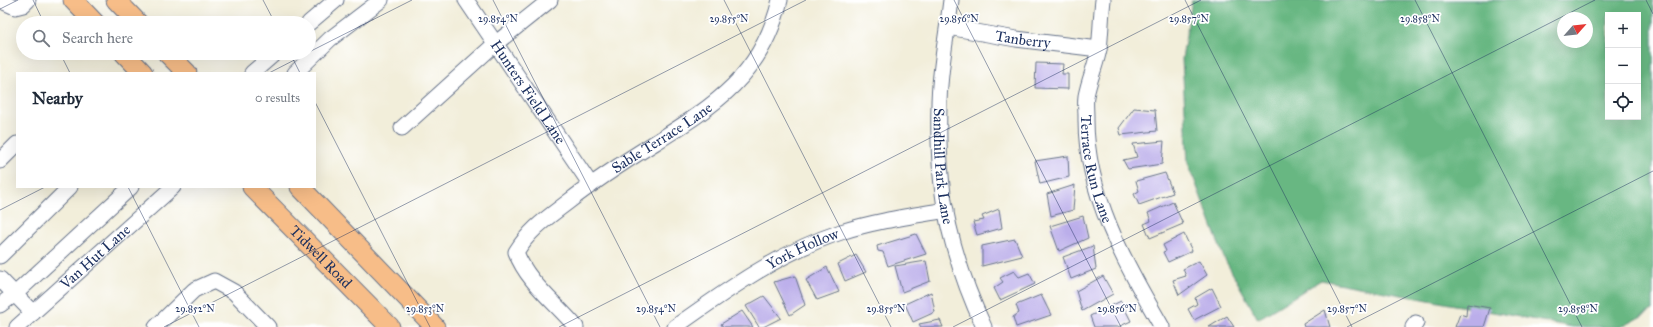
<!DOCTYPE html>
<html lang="en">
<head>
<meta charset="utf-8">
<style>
	body { margin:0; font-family:"IM FELL Great Primer",serif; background:#f2f2f3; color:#1f2937 }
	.controls { position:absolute; right:12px; top:12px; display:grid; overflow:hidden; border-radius:0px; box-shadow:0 4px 16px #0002 }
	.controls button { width:36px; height:36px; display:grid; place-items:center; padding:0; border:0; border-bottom:1px solid #e0e1e3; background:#fff; color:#1f2937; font:20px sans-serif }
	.compass { position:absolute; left:1557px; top:12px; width:36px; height:36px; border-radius:50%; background:#fff; box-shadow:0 4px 16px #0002; rotate:63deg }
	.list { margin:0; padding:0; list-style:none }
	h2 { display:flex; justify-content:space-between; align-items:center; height:52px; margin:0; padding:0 16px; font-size:17px }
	h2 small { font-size:13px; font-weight:400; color:#747a83 }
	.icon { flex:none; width:22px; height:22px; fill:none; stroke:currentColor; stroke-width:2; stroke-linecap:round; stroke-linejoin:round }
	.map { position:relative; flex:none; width:1653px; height:327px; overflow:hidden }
	.search { position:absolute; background:#fff; box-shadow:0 4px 16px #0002; left:16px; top:16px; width:300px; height:44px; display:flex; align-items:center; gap:10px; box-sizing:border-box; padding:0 14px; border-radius:22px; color:#747a83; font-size:15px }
	.panel { position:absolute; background:#fff; box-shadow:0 4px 16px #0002; left:16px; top:72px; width:300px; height:116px; border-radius:0px }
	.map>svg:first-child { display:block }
	.forest { fill:#68b782; stroke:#427370; fill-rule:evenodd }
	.building { fill:#bbaeea }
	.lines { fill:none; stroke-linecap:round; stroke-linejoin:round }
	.minor-casing { stroke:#667289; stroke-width:17 }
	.major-casing { stroke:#667289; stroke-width:21 }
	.minor { stroke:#fff; stroke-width:15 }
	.major { stroke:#f7bd88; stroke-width:19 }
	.ticks { fill:none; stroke:#1b2f5e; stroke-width:1; stroke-opacity:0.45 }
	.labels { text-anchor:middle; stroke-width:3.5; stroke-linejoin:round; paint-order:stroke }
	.street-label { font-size:15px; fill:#1b2f5e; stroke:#fff }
	.ticks-label { font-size:10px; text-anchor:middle; fill:#1b2f5e; stroke:#fff; stroke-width:3.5; stroke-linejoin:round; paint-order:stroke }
</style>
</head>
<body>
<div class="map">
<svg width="1653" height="327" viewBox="0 0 1653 327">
	<rect width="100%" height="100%" fill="#fff"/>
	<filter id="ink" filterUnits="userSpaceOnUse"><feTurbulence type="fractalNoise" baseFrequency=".025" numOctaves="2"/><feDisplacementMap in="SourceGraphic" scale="8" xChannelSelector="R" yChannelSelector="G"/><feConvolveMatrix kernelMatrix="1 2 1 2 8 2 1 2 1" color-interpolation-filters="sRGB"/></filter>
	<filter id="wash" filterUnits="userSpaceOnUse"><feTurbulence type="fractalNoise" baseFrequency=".012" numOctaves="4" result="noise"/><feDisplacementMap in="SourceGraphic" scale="16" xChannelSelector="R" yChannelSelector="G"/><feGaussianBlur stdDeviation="0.9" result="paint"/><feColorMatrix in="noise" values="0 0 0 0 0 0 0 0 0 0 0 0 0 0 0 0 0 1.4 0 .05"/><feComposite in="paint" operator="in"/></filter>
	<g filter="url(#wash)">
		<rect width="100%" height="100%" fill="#f2eeda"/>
		<path class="forest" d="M1192,0H1653V310L1621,327H1573L1321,280L1258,319L1224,258L1188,163L1182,59ZM1608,15H1638V117H1608ZM1563,18H1587V42H1563Z"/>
		<g id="blocks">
			<path class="building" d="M1036,63L1063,64L1062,74H1068V89L1035,88Z
				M1134,108L1155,110L1157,131L1121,135L1119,128Z
				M1164,141L1162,164L1128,169L1123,160L1137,157L1133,144Z
				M1068,156L1069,177L1040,184L1035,161Z
				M1165,173L1173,193L1139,205L1134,194L1139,191L1136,181Z
				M1075,185L1073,210L1051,216L1047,194Z
				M1173,202L1183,224L1150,238L1144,224L1151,221L1148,213Z
				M999,209L1002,228L977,235L973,222L984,220L982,216Z
				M1083,216L1088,238L1059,251L1050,226Z
				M916,234L926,254L888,266L883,252L878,251L877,246Z
				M1184,234L1192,251L1168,262L1163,252L1166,251L1163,245Z
				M1015,239L1022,256L982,266V246Z
				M1093,246L1096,269L1071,279L1063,257Z
				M856,255L866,272L845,281L838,264Z
				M926,261L930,281L902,292L895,266Z
				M1199,261L1207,275L1179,295L1173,280L1186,276L1183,269Z
				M827,267L839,292L817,300L806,280Z
				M1014,271L1019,277L1029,273L1035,284L1000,300L994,288L1003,282L1000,278Z
				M795,276L805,305L790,315L774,282Z
				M1103,276L1113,294L1082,311L1076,291Z
				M1212,288L1221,306L1194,320L1188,309L1197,304L1195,298Z
				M931,292L935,312L913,322L905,304Z
				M1041,295L1051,315L1016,327L1013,317L1019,313L1016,305Z
				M764,296L781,318L763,327H759L746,306Z
				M1121,301L1131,321L1118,327H1094L1090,316Z
				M1467,304L1490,308L1484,327H1455L1460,314L1466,316Z
				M1325,310L1330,327H1304L1303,324Z
				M742,311L753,327H723L721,324Z
				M1227,316L1234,327H1209Z
				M940,320L943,327H921L919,324Z"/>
		</g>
	</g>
	<g filter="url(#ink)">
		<use href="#blocks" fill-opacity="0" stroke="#667289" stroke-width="1"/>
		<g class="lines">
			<defs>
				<g id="minor">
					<path d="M3,0L6,3L15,7L23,5L28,0"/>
					<path id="s1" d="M466,0L591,185"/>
					<path id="s2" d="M951,0C947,35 939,71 939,106C938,145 940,188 949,227C957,261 969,295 984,327"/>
					<path id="s3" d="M1103,0C1101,16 1101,33 1099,49C1096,65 1089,80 1086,96C1085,103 1086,110 1086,117C1085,193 1125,263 1162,327"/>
					<path d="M309,23L336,0"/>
					<path id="s4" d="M948,27L1016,39L1099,49"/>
					<path d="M252,73L275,53"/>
					<path d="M295,73L330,39L381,0"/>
					<path d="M402,128L495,44L550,0"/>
					<path d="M0,161L17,144"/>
					<path d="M0,256L70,187"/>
					<path d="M0,279L33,313"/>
					<path d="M0,305L15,294L131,187"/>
					<path id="s5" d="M17,327L173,187"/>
					<path d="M156,327L194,290L214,281L234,292L268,327"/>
					<path id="s6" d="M576,327C556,303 527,282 516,252C530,229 547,218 568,202C595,181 624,162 653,144C715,105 762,76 780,0"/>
					<path id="s7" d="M675,327C727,290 780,252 841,232C875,221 911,216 946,210"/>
					<path d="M1413,327L1416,323"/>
				</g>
				<g id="major">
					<path d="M73,0L95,23"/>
					<path d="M116,0L138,23"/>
					<path d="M124,53L143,73"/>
					<path d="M167,53L187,73"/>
					<path id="s8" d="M252,187L390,327"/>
					<path d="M300,187L435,327"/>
				</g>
			</defs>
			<use href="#minor" class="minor-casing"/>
			<use href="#major" class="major-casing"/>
			<use href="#minor" class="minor"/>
			<use href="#major" class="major"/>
		</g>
	</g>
	<path class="ticks" d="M33,0L44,23M263,0L275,23M493,0L660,327M724,0L891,327M954,0L1121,327M1185,0L1352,327M1415,0L1582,327M1646,0L1653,14M0,9L18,0M309,52L412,0M60,53L70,73M290,53L300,73M269,73L308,53M315,102L430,327M128,187L199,327M0,210L45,187M164,327L806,0M559,327L1201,0M953,327L1595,0M1347,327L1653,171"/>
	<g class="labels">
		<g class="street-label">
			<text dy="5" stroke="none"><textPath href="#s4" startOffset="76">Tanberry</textPath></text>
			<text dy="5" stroke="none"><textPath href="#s1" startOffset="111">Hunters Field Lane</textPath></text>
			<text dy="5" stroke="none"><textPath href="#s6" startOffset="283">Sable Terrace Lane</textPath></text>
			<text dy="5" stroke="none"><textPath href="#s2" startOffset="167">Sandhill Park Lane</textPath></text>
			<text dy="5" stroke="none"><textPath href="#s3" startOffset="172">Terrace Run Lane</textPath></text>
			<text dy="5" stroke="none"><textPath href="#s7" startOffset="150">York Hollow</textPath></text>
			<text dy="5" stroke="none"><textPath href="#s5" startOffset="105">Van Hut Lane</textPath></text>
			<text dy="5" stroke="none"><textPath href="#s8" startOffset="98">Tidwell Road</textPath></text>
		</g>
	</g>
	<g class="ticks-label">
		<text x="498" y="22">29.854°N</text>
		<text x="729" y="22">29.855°N</text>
		<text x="959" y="22">29.856°N</text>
		<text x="1189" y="22">29.857°N</text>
		<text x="1420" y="22">29.858°N</text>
		<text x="195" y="312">29.852°N</text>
		<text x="425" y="312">29.853°N</text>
		<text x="656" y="312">29.854°N</text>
		<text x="886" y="312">29.855°N</text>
		<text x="1117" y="312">29.856°N</text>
		<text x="1347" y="312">29.857°N</text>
		<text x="1578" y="312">29.858°N</text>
	</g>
</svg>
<div class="controls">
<button>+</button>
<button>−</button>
<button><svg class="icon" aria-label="locate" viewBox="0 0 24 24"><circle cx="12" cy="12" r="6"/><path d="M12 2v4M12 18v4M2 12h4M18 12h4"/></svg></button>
</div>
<svg class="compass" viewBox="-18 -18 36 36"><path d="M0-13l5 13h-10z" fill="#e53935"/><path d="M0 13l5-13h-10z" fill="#747a83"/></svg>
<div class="search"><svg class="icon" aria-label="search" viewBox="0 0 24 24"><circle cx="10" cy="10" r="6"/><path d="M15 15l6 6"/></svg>Search here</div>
<section class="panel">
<h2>Nearby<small>0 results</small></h2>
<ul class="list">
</ul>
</section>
</div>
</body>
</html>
